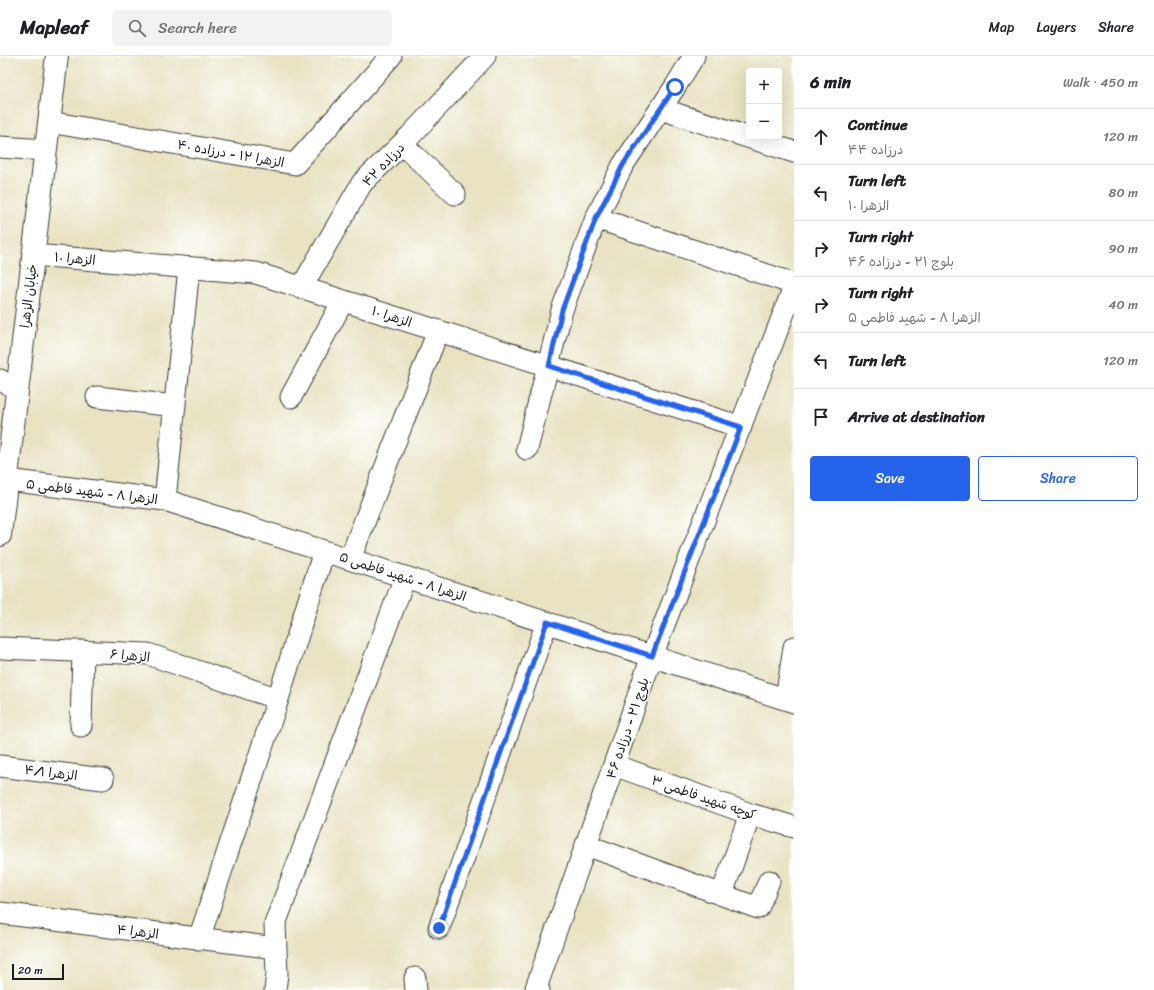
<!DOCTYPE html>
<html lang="en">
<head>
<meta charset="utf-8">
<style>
	body { margin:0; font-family:Sriracha,"Playpen Sans Arabic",sans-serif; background:#f2f2f2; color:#202124 }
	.controls { position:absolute; right:12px; top:12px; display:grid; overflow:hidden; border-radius:4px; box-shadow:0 4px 16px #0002 }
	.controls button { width:36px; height:36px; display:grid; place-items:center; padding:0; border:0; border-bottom:1px solid #e0e0e0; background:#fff; color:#202124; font:20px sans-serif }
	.scale { position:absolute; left:12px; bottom:10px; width:52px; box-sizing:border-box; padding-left:4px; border:2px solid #1c1c1c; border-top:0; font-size:11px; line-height:14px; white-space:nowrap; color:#1c1c1c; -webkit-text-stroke:3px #fff; paint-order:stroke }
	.stop { position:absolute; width:12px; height:12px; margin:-9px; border:3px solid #2563eb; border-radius:50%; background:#fff }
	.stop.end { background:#2563eb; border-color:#fff; box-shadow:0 1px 4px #0008 }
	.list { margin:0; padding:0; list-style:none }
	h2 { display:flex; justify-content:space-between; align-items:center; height:52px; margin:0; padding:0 16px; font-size:17px }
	h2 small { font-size:13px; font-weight:400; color:#757577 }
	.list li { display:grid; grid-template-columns:26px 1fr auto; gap:12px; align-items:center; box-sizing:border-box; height:56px; padding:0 16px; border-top:1px solid #e0e0e0 }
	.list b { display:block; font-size:15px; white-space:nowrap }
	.list p { margin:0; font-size:13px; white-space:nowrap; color:#757577 }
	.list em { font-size:13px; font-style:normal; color:#757577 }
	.actions { display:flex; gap:8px; padding:12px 16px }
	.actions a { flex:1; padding:9px 0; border:1px solid #2563eb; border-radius:4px; text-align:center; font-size:14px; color:#2563eb }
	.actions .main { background:#2563eb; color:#fff }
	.icon { flex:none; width:22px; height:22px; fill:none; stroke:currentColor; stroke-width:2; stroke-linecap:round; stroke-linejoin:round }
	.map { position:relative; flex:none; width:794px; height:934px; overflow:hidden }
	header { display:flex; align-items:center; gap:24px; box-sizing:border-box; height:56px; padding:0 20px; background:#fff; border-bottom:1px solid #e0e0e0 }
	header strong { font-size:19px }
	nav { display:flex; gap:22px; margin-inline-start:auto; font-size:14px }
	.search { width:280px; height:36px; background:#f2f2f2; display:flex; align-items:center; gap:10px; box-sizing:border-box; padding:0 14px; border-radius:4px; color:#757577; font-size:15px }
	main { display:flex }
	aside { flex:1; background:#fff }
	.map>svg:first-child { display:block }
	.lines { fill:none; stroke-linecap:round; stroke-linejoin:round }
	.street-casing { stroke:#3b3a35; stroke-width:23 }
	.secondary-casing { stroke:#3b3a35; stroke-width:24 }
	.street { stroke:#fff; stroke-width:21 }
	.secondary { stroke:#fff; stroke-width:22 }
	.route { stroke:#2563eb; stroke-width:5 }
	.labels { text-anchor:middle; stroke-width:3; stroke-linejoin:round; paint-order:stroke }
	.street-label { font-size:13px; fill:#1c1c1c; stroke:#fff }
</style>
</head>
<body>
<header>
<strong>Mapleaf</strong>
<div class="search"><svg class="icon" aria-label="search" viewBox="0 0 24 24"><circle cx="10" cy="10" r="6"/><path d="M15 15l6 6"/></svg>Search here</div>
<nav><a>Map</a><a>Layers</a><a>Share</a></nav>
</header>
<main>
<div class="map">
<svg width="794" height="934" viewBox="0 0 794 934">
	<rect width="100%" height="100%" fill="#fff"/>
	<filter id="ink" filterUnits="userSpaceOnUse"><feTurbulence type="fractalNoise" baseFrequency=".025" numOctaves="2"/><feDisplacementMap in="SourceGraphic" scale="8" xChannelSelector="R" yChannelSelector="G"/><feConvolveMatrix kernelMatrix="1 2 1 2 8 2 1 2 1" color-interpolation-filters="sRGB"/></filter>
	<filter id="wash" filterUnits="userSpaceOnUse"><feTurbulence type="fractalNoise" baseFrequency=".012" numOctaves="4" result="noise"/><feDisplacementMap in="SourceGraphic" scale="16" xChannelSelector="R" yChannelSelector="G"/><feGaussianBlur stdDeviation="0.9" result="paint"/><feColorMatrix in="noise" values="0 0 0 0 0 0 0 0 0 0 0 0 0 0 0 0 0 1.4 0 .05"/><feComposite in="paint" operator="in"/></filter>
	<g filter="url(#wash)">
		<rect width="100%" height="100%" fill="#e9e3c4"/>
	</g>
	<g filter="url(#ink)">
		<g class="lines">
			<defs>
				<path id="street" d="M661,53L794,96
					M49,66L295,108L391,0
					M402,88L455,138
					M0,91L45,94
					M596,162L794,228
					M33,199L256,217L741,371
					M301,232L362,127L410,80L485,0
					M0,324L17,333
					M97,341L175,350
					M291,341L343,245
					M527,393L562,254L596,162L623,109L675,31L694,0
					M0,423L165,444L794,646
					M165,444L189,212
					M350,503L438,275
					M0,592L148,598L278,643
					M786,643L794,591
					M81,670L83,595
					M614,709L750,758L794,771
					M0,710L103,723
					M586,789L758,852L769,825
					M722,838L750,758
					M0,857L276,892
					M439,872L547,566
					M199,883L278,643L324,495
					M415,922L416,934
					M275,934L277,918L275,868L405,521
					M539,934L536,932L652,600L794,231"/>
				<path id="secondary" d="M0,479L57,0"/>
			</defs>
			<use href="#street" class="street-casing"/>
			<use href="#secondary" class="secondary-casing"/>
			<use href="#street" class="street"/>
			<use href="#secondary" class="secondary"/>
		</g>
	</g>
	<g class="lines" filter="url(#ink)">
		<path class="route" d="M439,872L547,566L652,600L741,371L549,310L562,254L596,162L623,109L675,31"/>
	</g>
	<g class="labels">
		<g class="street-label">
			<text transform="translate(231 97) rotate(10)" y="5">الزهرا ۱۲ - درزاده ۴۰</text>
			<text transform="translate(383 108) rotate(-46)" y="5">درزاده ۴۲</text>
			<text transform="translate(75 202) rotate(5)" y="5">الزهرا ۱۰</text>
			<text transform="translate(28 240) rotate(-83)" y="5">خیابان الزهرا</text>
			<text transform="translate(392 260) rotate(18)" y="5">الزهرا ۱۰</text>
			<text transform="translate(92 435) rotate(7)" y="5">الزهرا ۸ - شهید فاطمی ۵</text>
			<text transform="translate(403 520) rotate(18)" y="5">الزهرا ۸ - شهید فاطمی ۵</text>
			<text transform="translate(130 599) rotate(5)" y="5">الزهرا ۶</text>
			<text transform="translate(627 672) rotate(-71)" y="5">بلوچ ۲۱ - درزاده ۴۶</text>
			<text transform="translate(51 716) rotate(7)" y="5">الزهرا ۴/۱</text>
			<text transform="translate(704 741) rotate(19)" y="5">کوچه شهید فاطمی ۳</text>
			<text transform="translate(138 875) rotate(7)" y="5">الزهرا ۴</text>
		</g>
	</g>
</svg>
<div class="controls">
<button>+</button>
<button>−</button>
</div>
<div class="scale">20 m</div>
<div class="stop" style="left:675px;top:31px"></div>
<div class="stop end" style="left:439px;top:872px"></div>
</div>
<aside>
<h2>6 min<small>Walk · 450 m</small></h2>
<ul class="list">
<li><svg class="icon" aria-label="ahead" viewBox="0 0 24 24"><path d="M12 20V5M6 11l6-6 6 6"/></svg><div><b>Continue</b><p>درزاده ۴۴</p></div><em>120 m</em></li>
<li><svg class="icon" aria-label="left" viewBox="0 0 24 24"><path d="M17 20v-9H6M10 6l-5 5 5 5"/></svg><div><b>Turn left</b><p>الزهرا ۱۰</p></div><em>80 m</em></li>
<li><svg class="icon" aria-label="right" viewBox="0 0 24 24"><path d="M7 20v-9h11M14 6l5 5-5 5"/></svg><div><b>Turn right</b><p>بلوچ ۲۱ - درزاده ۴۶</p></div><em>90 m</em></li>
<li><svg class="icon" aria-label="right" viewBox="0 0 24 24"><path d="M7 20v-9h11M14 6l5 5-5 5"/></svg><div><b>Turn right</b><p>الزهرا ۸ - شهید فاطمی ۵</p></div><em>40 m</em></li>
<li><svg class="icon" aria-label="left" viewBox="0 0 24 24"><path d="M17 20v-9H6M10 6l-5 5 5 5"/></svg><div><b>Turn left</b></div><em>120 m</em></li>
<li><svg class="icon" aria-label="arrive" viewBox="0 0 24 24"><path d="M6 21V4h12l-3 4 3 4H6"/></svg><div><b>Arrive at destination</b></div></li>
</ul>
<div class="actions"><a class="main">Save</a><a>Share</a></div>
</aside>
</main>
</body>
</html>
